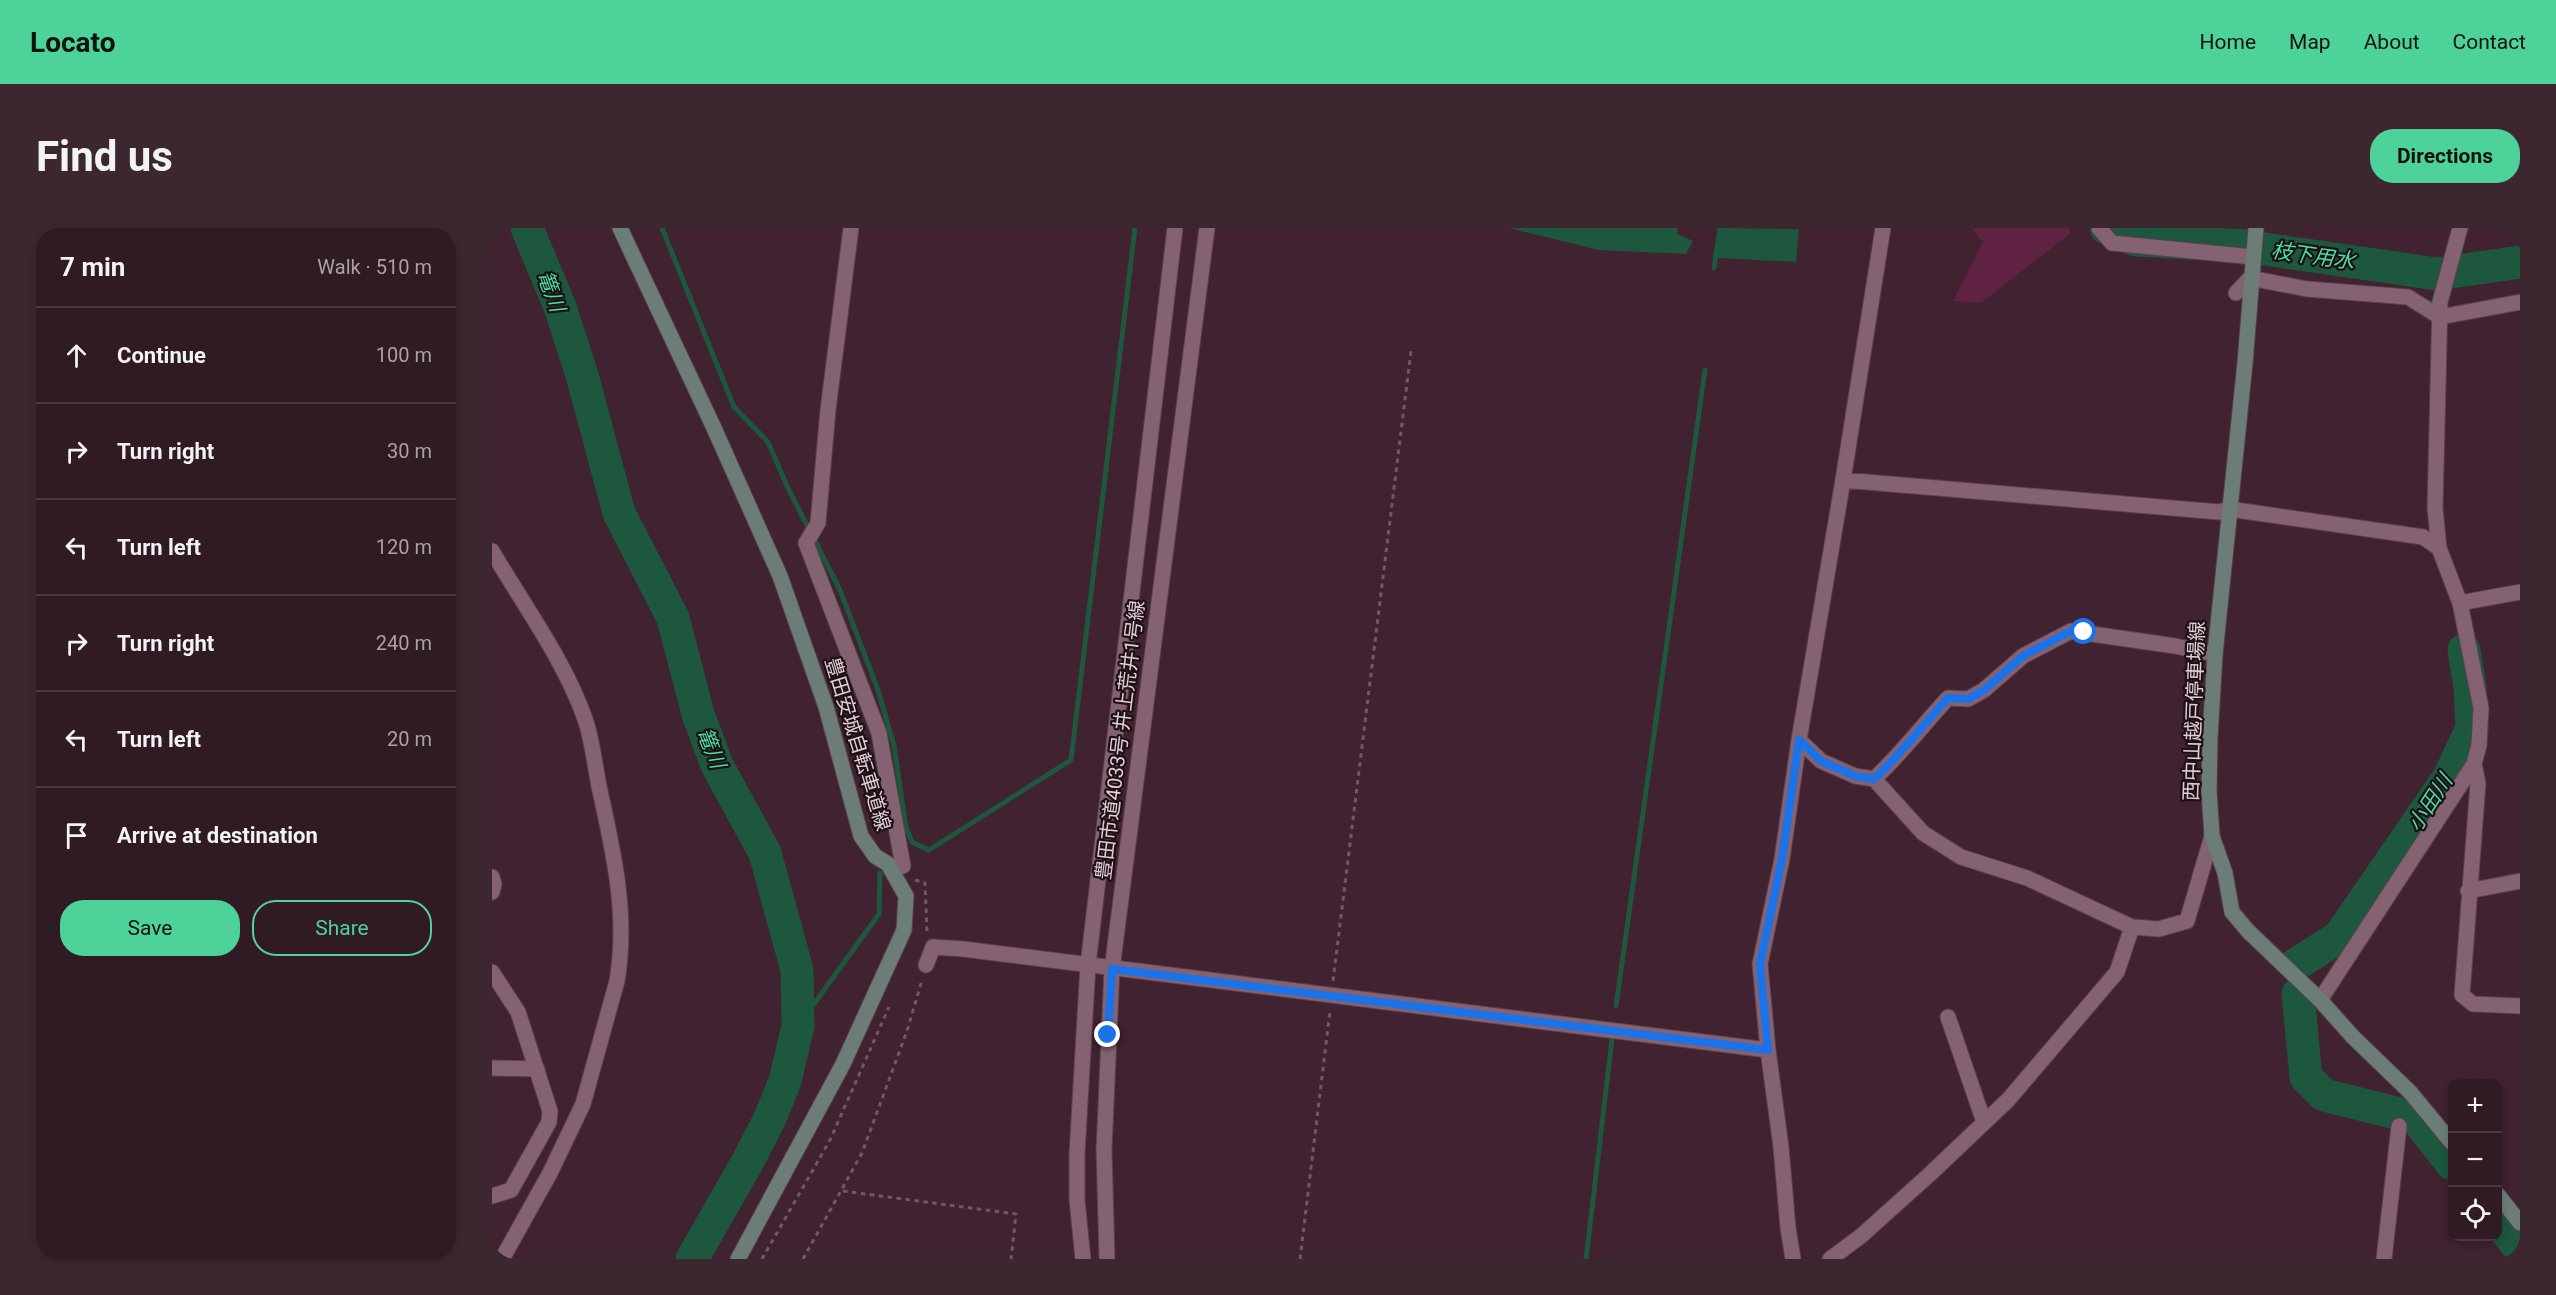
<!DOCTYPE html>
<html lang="en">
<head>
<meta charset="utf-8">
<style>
	body { margin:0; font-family:Roboto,"Noto Sans JP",sans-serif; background:#3c2731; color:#f1f3f6 }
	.controls { position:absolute; right:18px; bottom:18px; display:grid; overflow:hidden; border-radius:12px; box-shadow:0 3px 9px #0003 }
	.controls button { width:54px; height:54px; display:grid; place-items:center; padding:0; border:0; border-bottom:2px solid #4b3841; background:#301a24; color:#f1f3f6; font:30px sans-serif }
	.stop { position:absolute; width:18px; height:18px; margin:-14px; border:4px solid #1a73e8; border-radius:50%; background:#fff }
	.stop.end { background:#1a73e8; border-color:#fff; box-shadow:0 2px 6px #0008 }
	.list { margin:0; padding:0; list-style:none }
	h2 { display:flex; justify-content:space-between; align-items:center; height:78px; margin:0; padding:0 24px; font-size:26px }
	h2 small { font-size:20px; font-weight:400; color:#a8a1a6 }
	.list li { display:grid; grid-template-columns:39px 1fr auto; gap:18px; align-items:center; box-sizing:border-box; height:96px; padding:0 24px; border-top:2px solid #4b3841 }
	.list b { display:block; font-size:22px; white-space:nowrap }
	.list em { font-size:20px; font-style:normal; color:#a8a1a6 }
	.actions { display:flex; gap:12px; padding:18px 24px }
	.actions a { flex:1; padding:14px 0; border:2px solid #4dd39a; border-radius:24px; text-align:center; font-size:21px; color:#4dd39a }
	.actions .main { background:#4dd39a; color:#111 }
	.icon { flex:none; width:33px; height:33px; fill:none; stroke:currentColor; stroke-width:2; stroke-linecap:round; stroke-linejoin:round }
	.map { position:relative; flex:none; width:2028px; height:1031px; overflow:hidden; border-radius:24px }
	header { display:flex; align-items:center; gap:36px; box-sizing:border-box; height:84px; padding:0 30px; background:#4dd39a; color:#111 }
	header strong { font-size:28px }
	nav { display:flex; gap:33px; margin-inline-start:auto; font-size:21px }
	.intro { display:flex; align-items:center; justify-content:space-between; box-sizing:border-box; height:144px; padding:0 36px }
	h1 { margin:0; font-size:42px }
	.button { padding:15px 27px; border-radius:24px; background:#4dd39a; color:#111; font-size:21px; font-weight:700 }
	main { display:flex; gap:36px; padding:0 36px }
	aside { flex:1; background:#301a24; border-radius:24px; box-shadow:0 3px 9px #0003 }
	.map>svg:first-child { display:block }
	.green { fill:#602242 }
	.water { fill:#1c573e }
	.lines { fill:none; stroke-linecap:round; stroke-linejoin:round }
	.stream { stroke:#1c573e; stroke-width:5 }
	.river { stroke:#1c573e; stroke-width:33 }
	.minor-casing { stroke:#5a414d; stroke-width:17 }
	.tertiary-casing { stroke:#5a414d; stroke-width:17 }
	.secondary-casing { stroke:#5a414d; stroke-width:17 }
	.path { stroke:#735864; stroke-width:3; stroke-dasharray:4.5 4.5; stroke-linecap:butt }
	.minor { stroke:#846271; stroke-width:15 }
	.tertiary { stroke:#846271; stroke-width:15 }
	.secondary { stroke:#6c7d77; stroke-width:15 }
	.route { stroke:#1a73e8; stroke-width:8 }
	.labels { text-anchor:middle; stroke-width:4.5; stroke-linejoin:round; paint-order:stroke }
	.street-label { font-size:20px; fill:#e1cdd5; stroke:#1e1016 }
	.water-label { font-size:21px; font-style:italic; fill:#49dea0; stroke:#1e1016 }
</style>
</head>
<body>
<header>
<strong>Locato</strong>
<nav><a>Home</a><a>Map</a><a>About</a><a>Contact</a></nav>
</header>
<div class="intro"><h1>Find us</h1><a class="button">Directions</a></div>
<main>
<aside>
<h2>7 min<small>Walk · 510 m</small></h2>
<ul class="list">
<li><svg class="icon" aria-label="ahead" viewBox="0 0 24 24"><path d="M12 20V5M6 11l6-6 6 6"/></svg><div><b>Continue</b></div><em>100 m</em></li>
<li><svg class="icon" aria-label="right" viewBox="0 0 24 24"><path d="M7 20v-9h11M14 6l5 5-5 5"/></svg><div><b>Turn right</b></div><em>30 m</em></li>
<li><svg class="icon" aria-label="left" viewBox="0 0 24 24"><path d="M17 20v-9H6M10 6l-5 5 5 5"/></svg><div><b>Turn left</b></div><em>120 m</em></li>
<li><svg class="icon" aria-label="right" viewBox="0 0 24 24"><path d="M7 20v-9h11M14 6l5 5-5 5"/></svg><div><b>Turn right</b></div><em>240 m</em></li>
<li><svg class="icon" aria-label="left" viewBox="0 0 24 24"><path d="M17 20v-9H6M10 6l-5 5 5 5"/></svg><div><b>Turn left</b></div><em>20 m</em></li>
<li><svg class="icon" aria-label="arrive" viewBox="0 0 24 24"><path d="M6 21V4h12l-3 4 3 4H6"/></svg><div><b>Arrive at destination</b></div></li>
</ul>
<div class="actions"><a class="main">Save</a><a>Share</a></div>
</aside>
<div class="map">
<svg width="2028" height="1031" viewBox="0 0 2028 1031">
	<rect width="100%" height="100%" fill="#402230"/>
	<path class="green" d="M1479,0H1576L1579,5L1489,75L1461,73L1491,14Z"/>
	<path class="water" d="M1017,0H1186L1185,6L1201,13L1194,26L1107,22Z
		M1228,0L1307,1L1304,34L1226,30Z"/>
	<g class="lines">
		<path class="stream" d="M170,0L242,179L276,214L296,260L348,362L386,462L402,518L414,599L420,614
			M1222,40L1228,0
			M420,614L437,622L579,532L643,0
			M1124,778L1213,142
			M306,798L387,686L388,645
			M1094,1031L1120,811"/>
		<path class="river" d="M35,0L68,79L90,147L127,285L181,390L206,486L225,537L273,625L305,742L306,798L293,853L278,890L256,933L200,1031
			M1614,0L1644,12L1752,18L1945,46L2028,34
			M1803,737L1847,709L1957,549L1980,500L1978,459L1972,422
			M1806,766L1814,849L1832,867L1924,890L1960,936
			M2006,993L2028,1021"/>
		<defs>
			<path id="minor" d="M359,0L336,182L326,295L314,315L387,505L411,638
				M1607,0L1620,15L1761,29
				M1744,65L1758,50L1815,61L1916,69L1948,89L2028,74
				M1351,252L1727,284L1737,281L1931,309L1947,320
				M0,323C31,376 73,433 93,491C101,514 103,540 108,563C122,626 136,688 125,753L91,876L58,945L10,1031
				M1968,375L2028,364
				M1307,512L1329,533L1363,548L1382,551C1409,526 1431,497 1456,470L1476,471L1492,462L1531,428L1579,403L1683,418L1723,426
				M1982,536L1986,555L1970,767L1981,776L2028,778
				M1382,551L1431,605L1469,629L1535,650L1640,699
				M0,649L2,656L0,664
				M1976,663L2028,653
				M434,737L441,719L471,721L1276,822
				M1828,772L1982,536L1987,517L1989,480L1968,375L1947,320L1943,280L1948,74L1968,0
				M1456,789L1492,894
				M0,840L45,841
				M1301,1031L1296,1000L1289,919L1276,822L1268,736L1290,631L1307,512L1351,252L1391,0
				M1338,1031L1369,1008L1438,946L1516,872L1625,744L1640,699L1667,701L1695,693L1720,608
				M1892,1031L1907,898"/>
			<path id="tertiary" d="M0,744L26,784L58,883L57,894L19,962L0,968
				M591,1031L585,972V926L596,737L683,0
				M615,1031L612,921L620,741L715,0"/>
			<path id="secondary" d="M128,0L222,200L288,348L334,479L369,608L383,628L396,636L414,668L412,702L351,836L246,1031
				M1764,0L1753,135L1723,426L1718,509L1717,563L1720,608L1733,645L1740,684L1756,703L1828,772L1861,809L1918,864L1960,915
				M2006,967L2028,995"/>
		</defs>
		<use href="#minor" class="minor-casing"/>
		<use href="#tertiary" class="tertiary-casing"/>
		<use href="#secondary" class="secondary-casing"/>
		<path class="path" d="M423,652L433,655L435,704
			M841,753L919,123
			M351,963L524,986L519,1031
			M270,1031L338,912L397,779
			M311,1031L370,925L415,803L430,752
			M808,1031L838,783"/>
		<use href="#minor" class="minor"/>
		<use href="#tertiary" class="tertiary"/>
		<use href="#secondary" class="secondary"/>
	</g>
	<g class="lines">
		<path class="route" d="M616,807L620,741L1276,822L1268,736L1290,631L1307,512L1329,533L1363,548L1382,551C1409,526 1431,497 1456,470L1476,471L1492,462L1531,428L1579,403L1592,404"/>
	</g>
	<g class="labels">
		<g class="street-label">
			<text transform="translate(1702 483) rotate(-88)" y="7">西中山越戸停車場線</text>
			<text transform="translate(628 512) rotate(-83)" y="7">豊田市道4033号 井上荒井1号線</text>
			<text transform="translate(366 516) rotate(73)" y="7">豊田安城自転車道線</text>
		</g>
		<g class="water-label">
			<text transform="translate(1821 28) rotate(8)" y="7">枝下用水</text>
			<text transform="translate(59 63) rotate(70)" y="7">篭川</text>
			<text transform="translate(219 520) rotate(68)" y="7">篭川</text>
			<text transform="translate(1938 575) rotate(-57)" y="7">小田川</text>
		</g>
	</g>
</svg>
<div class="controls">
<button>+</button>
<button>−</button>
<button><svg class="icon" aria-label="locate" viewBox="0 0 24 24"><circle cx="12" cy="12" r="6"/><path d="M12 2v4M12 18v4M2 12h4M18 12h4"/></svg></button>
</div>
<div class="stop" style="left:1592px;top:404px"></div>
<div class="stop end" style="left:616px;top:807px"></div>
</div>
</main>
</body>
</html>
